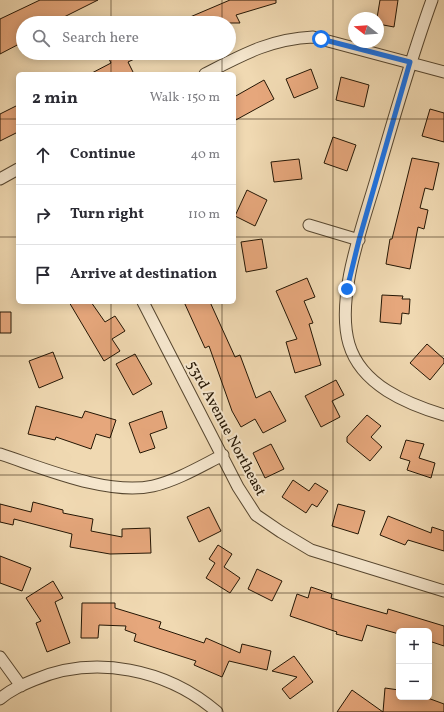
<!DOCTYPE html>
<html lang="en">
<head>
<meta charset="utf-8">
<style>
	body { margin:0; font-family:Vollkorn,serif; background:#f2f2f3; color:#2b2b33 }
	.controls { position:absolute; right:12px; bottom:12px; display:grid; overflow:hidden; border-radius:6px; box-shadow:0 2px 10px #0003 }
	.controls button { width:36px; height:36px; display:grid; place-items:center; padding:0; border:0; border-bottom:1px solid #e1e1e2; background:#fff; color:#2b2b33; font:20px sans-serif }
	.compass { position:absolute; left:348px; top:12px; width:36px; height:36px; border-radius:50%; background:#fff; box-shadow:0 2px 10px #0003; rotate:287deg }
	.stop { position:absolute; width:12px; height:12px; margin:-9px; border:3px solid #1a73e8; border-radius:50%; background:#fff }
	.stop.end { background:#1a73e8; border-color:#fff; box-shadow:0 1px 4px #0008 }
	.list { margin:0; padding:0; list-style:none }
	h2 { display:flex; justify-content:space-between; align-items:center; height:52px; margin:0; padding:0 16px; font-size:17px }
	h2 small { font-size:13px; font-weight:400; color:#7c7c81 }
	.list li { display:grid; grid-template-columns:26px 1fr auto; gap:12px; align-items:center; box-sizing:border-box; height:60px; padding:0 16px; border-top:1px solid #e1e1e2 }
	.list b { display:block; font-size:15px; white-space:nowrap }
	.list em { font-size:13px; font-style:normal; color:#7c7c81 }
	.icon { flex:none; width:22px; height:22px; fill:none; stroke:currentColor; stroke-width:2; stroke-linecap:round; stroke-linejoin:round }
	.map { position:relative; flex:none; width:444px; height:712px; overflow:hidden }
	.search { position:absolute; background:#fff; box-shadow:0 2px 10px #0003; left:16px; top:16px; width:220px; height:44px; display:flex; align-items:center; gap:10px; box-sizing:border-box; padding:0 14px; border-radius:22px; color:#7c7c81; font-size:15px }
	.panel { position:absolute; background:#fff; box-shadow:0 2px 10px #0003; left:16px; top:72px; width:220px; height:232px; border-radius:6px }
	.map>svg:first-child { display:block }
	.building { fill:#e6a77c; stroke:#241604 }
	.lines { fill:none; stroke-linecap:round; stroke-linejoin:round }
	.minor-casing { stroke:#574730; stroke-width:13 }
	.minor { stroke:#f5e6cd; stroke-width:11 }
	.route { stroke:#1a73e8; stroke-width:5 }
	.grid { fill:none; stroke:#241604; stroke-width:1; stroke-opacity:0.55 }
	.labels { text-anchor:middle; stroke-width:4; stroke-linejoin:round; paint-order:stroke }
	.street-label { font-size:15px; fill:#241604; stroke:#f5e6cd }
</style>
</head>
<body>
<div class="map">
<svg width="444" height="712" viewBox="0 0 444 712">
	<rect width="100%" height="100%" fill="#f0d9b2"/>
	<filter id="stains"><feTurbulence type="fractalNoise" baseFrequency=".005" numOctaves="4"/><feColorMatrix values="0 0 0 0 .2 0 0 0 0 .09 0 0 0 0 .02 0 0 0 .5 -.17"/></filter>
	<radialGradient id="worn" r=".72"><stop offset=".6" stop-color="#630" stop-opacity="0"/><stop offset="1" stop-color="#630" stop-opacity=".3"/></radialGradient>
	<path class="building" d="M40,0H98L52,23H23V42L0,54V19Z
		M230,0H276V3L236,15L240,23H176Z
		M380,0H398L394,27L378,24L377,18Z
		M106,53H147L128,62L134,74H90L111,63Z
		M311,69L318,88L294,98L286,79Z
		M341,77L369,85L364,107L336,100Z
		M264,80L274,99L234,121V97Z
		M18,105V132L0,141V114Z
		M430,109L444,113V142L422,136Z
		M333,137L356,145L347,171L324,163Z
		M412,158L439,163L433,190L425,188L420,208L428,210L424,229L418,227L410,269L386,264L390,239H392Z
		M299,159L302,179L274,182L271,162Z
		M247,190L267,200L255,226L235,216Z
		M262,239L267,268L246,272L241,242Z
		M307,278L315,297L304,301L313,323L309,324L321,365L295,373L286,342L297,339L276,291Z
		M382,295L403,296L402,299H410L409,314L402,313L401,324L380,322Z
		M69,302H91L105,322L115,316L125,331L112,339L120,351L104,361Z
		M184,302H210L235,357L240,355L256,398L270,391L286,421L263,433L255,419L241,427L232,411L209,346L205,348Z
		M0,312H11V333H0Z
		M427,344L444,359V363L430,380L410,363Z
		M53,352L63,378L39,388L29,361Z
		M135,354L152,384L133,395L116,364Z
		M336,380L344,395L332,401L340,417L321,427L305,396Z
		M36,406L82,418L85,411L116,420L110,438L96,434L91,449L56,437L55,440L28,434Z
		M162,411L167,428L150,434L155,448L140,453L129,423Z
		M367,415L381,426L371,437L382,447L370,461L347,442V437Z
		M406,440L424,444L419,458L435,463L431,478L407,470L410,461L400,458Z
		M271,444L284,469L265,478L253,453Z
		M293,480L309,491L315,483L328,491L317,507L312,504L306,513L282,497Z
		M33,502L63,510V513L93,519L91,531L122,537V529L150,528L151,553L110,554L70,547L72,534L14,519L13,525L0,522V504L31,512Z
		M338,504L365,511L358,534L332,526Z
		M209,507L221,531L199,542L187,517Z
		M388,516L431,533L432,527L444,531V551L408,540L405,545L380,535Z
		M218,545L232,554L224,567L240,578L230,593L206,578L215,563L209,559Z
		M0,556L31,568L22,591L0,583Z
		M257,569L282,581L272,601L248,589Z
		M53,581L63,598L55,602L70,643L47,652L36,623L41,621L26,598Z
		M311,587L332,594L331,598L387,614L388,609L444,626V646L429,641V631H399V634L367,625L362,641L336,634L337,632L290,616L297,594L308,598Z
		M82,603H115V608L161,622L159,628L204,643L206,638L240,653L242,644L271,651L267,670L229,661L222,677L194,665L196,661L134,641L136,634L125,630L126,626L99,625L98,638H81Z
		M294,656L313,682L290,699L282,689L297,677L272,671Z
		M385,688L399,690V697H425L444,704V712H337L352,690L383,712Z"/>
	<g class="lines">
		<defs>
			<path id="minor" d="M432,0C411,58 394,117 377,176C364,222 335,296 349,344C361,385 407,404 444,415
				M205,74C242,55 270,39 313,37L444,72
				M0,179L18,169
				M309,225L359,240
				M143,302L238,487L256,515L281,532L311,550L444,591
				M0,454C43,468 108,496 153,486C178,480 201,466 223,455
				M0,657L21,686
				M0,699C10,690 22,685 34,680C95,654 167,669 217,712"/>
		</defs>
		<use href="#minor" class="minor-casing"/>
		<use href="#minor" class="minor"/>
	</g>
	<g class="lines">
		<path class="route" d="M321,39L410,62L359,240L347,289"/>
	</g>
	<path class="grid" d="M111,0V23M222,0V23M333,0V712M111,53V74M222,53V74M0,119H18M234,119H444M0,237H18M234,237H444M111,302V712M222,302V712M0,356H444M0,475H444M0,593H444"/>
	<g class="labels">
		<g class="street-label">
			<text transform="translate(227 428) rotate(62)" y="5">53rd Avenue Northeast</text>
		</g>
	</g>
	<rect width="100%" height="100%" filter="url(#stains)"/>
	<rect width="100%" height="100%" fill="url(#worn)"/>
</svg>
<div class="controls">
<button>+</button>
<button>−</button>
</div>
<svg class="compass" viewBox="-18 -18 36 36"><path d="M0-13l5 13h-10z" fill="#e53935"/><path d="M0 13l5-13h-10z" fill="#7c7c81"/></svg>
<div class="stop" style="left:321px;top:39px"></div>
<div class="stop end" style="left:347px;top:289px"></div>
<div class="search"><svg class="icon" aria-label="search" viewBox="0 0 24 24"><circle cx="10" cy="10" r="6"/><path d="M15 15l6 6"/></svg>Search here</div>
<section class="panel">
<h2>2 min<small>Walk · 150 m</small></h2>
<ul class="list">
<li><svg class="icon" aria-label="ahead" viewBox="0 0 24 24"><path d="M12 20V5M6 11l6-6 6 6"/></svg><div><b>Continue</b></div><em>40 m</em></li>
<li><svg class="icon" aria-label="right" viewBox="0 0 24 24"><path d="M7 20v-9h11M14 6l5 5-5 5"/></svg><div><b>Turn right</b></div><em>110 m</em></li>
<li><svg class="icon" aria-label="arrive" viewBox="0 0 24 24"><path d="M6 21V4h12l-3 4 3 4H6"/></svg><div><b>Arrive at destination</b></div></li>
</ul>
</section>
</div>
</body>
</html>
